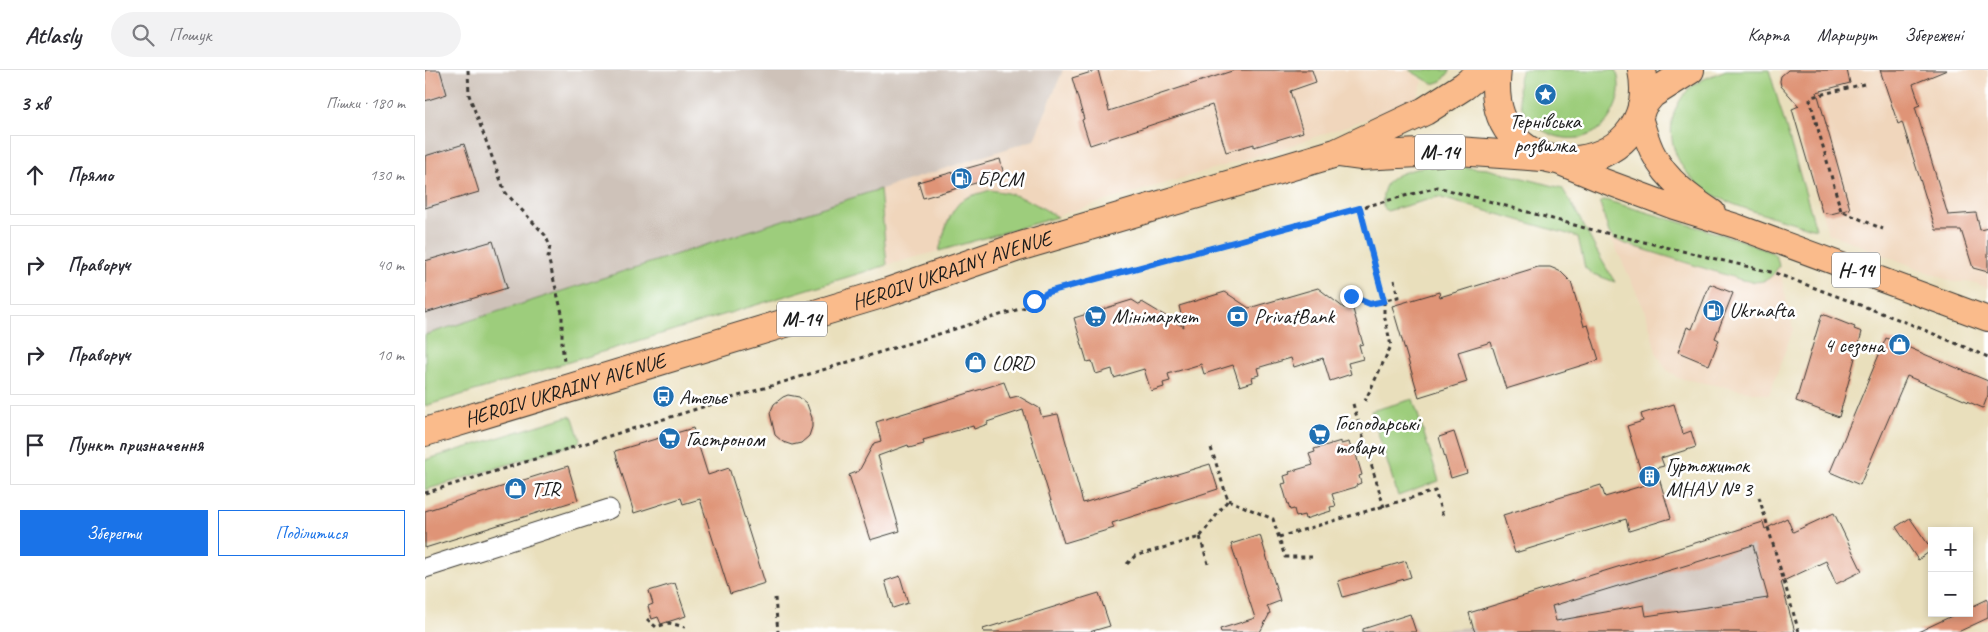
<!DOCTYPE html>
<html lang="uk">
<head>
<meta charset="utf-8">
<style>
	body { margin:0; font-family:Caveat,sans-serif; background:#f2f2f3; color:#2b2b33 }
	.controls { position:absolute; right:15px; bottom:15px; display:grid; overflow:hidden; border-radius:0px; box-shadow:0 2px 8px #0003 }
	.controls button { width:45px; height:45px; display:grid; place-items:center; padding:0; border:0; border-bottom:1px solid #e1e1e2; background:#fff; color:#2b2b33; font:25px sans-serif }
	.stop { position:absolute; width:15px; height:15px; margin:-11px; border:4px solid #1a73e8; border-radius:50%; background:#fff }
	.stop.end { background:#1a73e8; border-color:#fff; box-shadow:0 1px 5px #0008 }
	.list { margin:0; padding:0; list-style:none }
	h2 { display:flex; justify-content:space-between; align-items:center; height:65px; margin:0; padding:0 20px; font-size:21px }
	h2 small { font-size:16px; font-weight:400; color:#7c7c81 }
	.list li { display:grid; grid-template-columns:32px 1fr auto; gap:15px; align-items:center; box-sizing:border-box; height:80px; margin:0 10px 10px; padding:0 10px; border:1px solid #e1e1e2; border-radius:0px }
	.list b { display:block; font-size:19px; white-space:nowrap }
	.list em { font-size:16px; font-style:normal; color:#7c7c81 }
	.actions { display:flex; gap:10px; padding:15px 20px }
	.actions a { flex:1; padding:11px 0; border:1px solid #1a73e8; border-radius:0px; text-align:center; font-size:18px; color:#1a73e8 }
	.actions .main { background:#1a73e8; color:#fff }
	.icon { flex:none; width:28px; height:28px; fill:none; stroke:currentColor; stroke-width:2; stroke-linecap:round; stroke-linejoin:round }
	.map { position:relative; flex:none; width:1563px; height:562px; overflow:hidden }
	header { display:flex; align-items:center; gap:30px; box-sizing:border-box; height:70px; padding:0 25px; background:#fff; border-bottom:1px solid #e1e1e2 }
	header strong { font-size:24px }
	nav { display:flex; gap:28px; margin-inline-start:auto; font-size:18px }
	.search { width:350px; height:45px; background:#f2f2f3; display:flex; align-items:center; gap:12px; box-sizing:border-box; padding:0 18px; border-radius:28px; color:#7c7c81; font-size:19px }
	main { display:flex }
	aside { flex:1; background:#fff }
	.map>svg:first-child { display:block }
	.built { fill:#f0d6bc }
	.industrial { fill:#cec2b9 }
	.green { fill:#9dcd7b; stroke:#5c744c }
	.building { fill:#df9477; fill-rule:evenodd }
	.lines { fill:none; stroke-linecap:round; stroke-linejoin:round }
	.minor-casing { stroke:#3b3934; stroke-width:21 }
	.major-casing { stroke:#3b3934; stroke-width:26 }
	.highway-casing { stroke:#3b3934; stroke-width:30 }
	.path { stroke:#3b3934; stroke-width:3; stroke-dasharray:4 4; stroke-linecap:butt }
	.minor { stroke:#fff; stroke-width:19 }
	.major { stroke:#fabb8b; stroke-width:24 }
	.highway { stroke:#fabb8b; stroke-width:28 }
	.route { stroke:#1a73e8; stroke-width:6 }
	.labels { text-anchor:middle; stroke-width:5; stroke-linejoin:round; paint-order:stroke }
	.shield { fill:#fff; stroke:#606060; stroke-width:1 }
	.shield-label { font-size:20px; font-weight:bold; fill:#1c1c1c }
	.poi-label { font-size:21px; fill:#1c1c1c; stroke:#fff; text-anchor:start }
	.street-label { font-size:21px; fill:#1c1c1c; stroke:#fff }
</style>
</head>
<body>
<header>
<strong>Atlasly</strong>
<div class="search"><svg class="icon" aria-label="search" viewBox="0 0 24 24"><circle cx="10" cy="10" r="6"/><path d="M15 15l6 6"/></svg>Пошук</div>
<nav><a>Карта</a><a>Маршрут</a><a>Збережені</a></nav>
</header>
<main>
<aside>
<h2>3 хв<small>Пішки · 180 m</small></h2>
<ul class="list">
<li><svg class="icon" aria-label="ahead" viewBox="0 0 24 24"><path d="M12 20V5M6 11l6-6 6 6"/></svg><div><b>Прямо</b></div><em>130 m</em></li>
<li><svg class="icon" aria-label="right" viewBox="0 0 24 24"><path d="M7 20v-9h11M14 6l5 5-5 5"/></svg><div><b>Праворуч</b></div><em>40 m</em></li>
<li><svg class="icon" aria-label="right" viewBox="0 0 24 24"><path d="M7 20v-9h11M14 6l5 5-5 5"/></svg><div><b>Праворуч</b></div><em>10 m</em></li>
<li><svg class="icon" aria-label="arrive" viewBox="0 0 24 24"><path d="M6 21V4h12l-3 4 3 4H6"/></svg><div><b>Пункт призначення</b></div></li>
</ul>
<div class="actions"><a class="main">Зберегти</a><a>Поділитися</a></div>
</aside>
<div class="map">
<svg width="1563" height="562" viewBox="0 0 1563 562">
	<rect width="100%" height="100%" fill="#fff"/>
	<filter id="ink" filterUnits="userSpaceOnUse"><feTurbulence type="fractalNoise" baseFrequency=".02" numOctaves="2"/><feDisplacementMap in="SourceGraphic" scale="10" xChannelSelector="R" yChannelSelector="G"/><feConvolveMatrix kernelMatrix="1 2 1 2 8 2 1 2 1" color-interpolation-filters="sRGB"/></filter>
	<filter id="wash" filterUnits="userSpaceOnUse"><feTurbulence type="fractalNoise" baseFrequency=".0096" numOctaves="4" result="noise"/><feDisplacementMap in="SourceGraphic" scale="20" xChannelSelector="R" yChannelSelector="G"/><feGaussianBlur stdDeviation="1.12" result="paint"/><feColorMatrix in="noise" values="0 0 0 0 0 0 0 0 0 0 0 0 0 0 0 0 0 1.4 0 .05"/><feComposite in="paint" operator="in"/></filter>
	<g filter="url(#wash)">
		<rect width="100%" height="100%" fill="#e9dfbc"/>
		<path class="built" d="M638,0H982L998,11L992,27L956,44L858,78L514,181L462,195L455,119L609,70Z
			M1354,0H1563V218L1548,212H1528L1403,163Z
			M1180,130L1316,170L1348,183L1352,188L1368,259L1344,325L1253,308L1241,299L1231,282L1221,243L1184,163L1175,140V133Z"/>
		<path class="industrial" d="M0,0H638L609,70L0,265Z
			M1338,452L1370,562H929L985,544L993,561L1048,557L1044,543Z"/>
		<path class="green" d="M984,0H1026L1017,11L1008,14Z
			M1097,0H1191C1196,14 1195,28 1188,41C1162,97 1074,59 1097,0Z
			M1301,0H1344L1391,159C1358,149 1314,140 1285,123C1248,101 1231,53 1264,19C1273,10 1289,5 1301,0Z
			M1005,95L1062,99L1137,118C1157,148 1170,182 1190,212L1168,204L1160,198L1153,167L1013,127L962,141L958,137C954,103 979,103 1005,95Z
			M455,119L462,195L0,336V265Z
			M565,120C592,123 609,132 632,147L514,181C519,165 523,140 539,129C546,125 557,123 565,120Z
			M1180,130L1316,170L1348,183L1352,188L1354,196C1343,214 1336,213 1317,210L1198,173L1188,168L1184,163L1175,133Z
			M988,329L1014,411L973,426L946,341Z
			M144,346L148,348L155,370L153,373L0,420V390Z"/>
		<g id="blocks">
			<path class="building" d="M0,0H15L22,24L0,31Z
				M673,0L684,41L810,0H887L891,12L865,21L878,62L829,77V74L801,82L787,35L665,75L657,50L659,49L647,8Z
				M1363,0H1422L1425,13L1392,22L1425,139L1406,144L1397,142L1367,39L1374,36L1356,16L1355,11L1356,6Z
				M1455,0H1522L1488,14L1495,35L1490,37L1523,145L1551,143L1555,160L1563,158V202L1548,198L1536,160H1511L1477,52L1473,54Z
				M39,74L54,122L0,138V86Z
				M575,89L579,105L498,128L493,112Z
				M68,171L82,218L0,243V191Z
				M1113,197H1125L1130,199L1136,202L1146,212L1159,256L1163,255L1174,290L1081,319L1066,272L1033,282L1042,312L994,327L967,236L1014,222L1015,227Z
				M1285,214L1308,223L1290,268L1294,270L1284,295L1253,282L1262,257L1267,259Z
				M893,218L919,238L927,236L938,274L934,275L938,289L923,293L926,304L905,311L898,288L869,297L866,288L832,298L834,305L827,307L828,312L815,316L808,295L779,304L776,294L743,304L745,311L738,313L739,317L726,321L719,299L689,308L687,299L671,304L667,291L662,292L649,248L707,230L715,235L717,232L759,257L754,236L800,222L824,238Z
				M1397,244L1430,257L1429,259L1437,262L1414,347L1371,331Z
				M1461,268L1563,311V325L1558,338L1482,306L1435,415L1405,402Z
				M579,312L585,328L593,326L614,338L617,347L633,344L658,433L785,394L793,419L687,453L689,458L639,473L598,340L562,352L563,354L549,359L548,356L498,370L499,374L484,378L483,375L453,386L475,461L445,470L424,405L434,401L449,373L456,371L451,352Z
				M363,325L374,327L382,334L387,348V357L384,366L376,373L367,375L358,372L350,365L345,343L349,334L358,327Z
				M1249,334L1258,364L1266,361L1271,377L1236,388L1239,396L1231,398L1246,448L1204,461L1201,449L1090,483L1078,445L1176,415L1180,427L1220,415L1202,356L1218,351L1216,344Z
				M268,358L283,405L304,398L340,513L305,524L275,429L258,434L256,428L209,443L190,381Z
				M1029,362L1042,403L1026,408L1014,367Z
				M916,371V374L924,372L927,382L930,381L937,405L934,406L936,413L931,415V417L907,424L911,436L905,437L906,441L880,449L879,445L871,447L869,439L865,440L862,431L857,414L861,413L859,406L865,404L864,402L888,395L884,384L890,382L889,379Z
				M143,396L153,430L0,478V441Z
				M1409,443L1437,501L1411,514L1401,491L1356,512L1370,562H1050L1048,557L1044,543L1338,452L1340,459L1362,448L1368,462ZM1328,475L1343,528L1221,546L1219,535L1131,551L1127,536Z
				M1485,448L1507,480L1493,490L1471,457Z
				M835,465L855,531L842,536L845,543L835,562H796L795,559L830,548L806,474Z
				M981,491L986,507L918,527L913,511Z
				M475,506L483,533L468,538L460,511Z
				M250,513L261,546L236,554L233,547L227,549L223,536L228,534L224,521Z
				M674,523L685,556L664,562H559L558,559Z
				M1563,529V548L1533,562H1493L1533,543H1544V538Z
				M985,544L991,562H938V559Z"/>
		</g>
	</g>
	<g filter="url(#ink)">
		<use href="#blocks" fill-opacity="0" stroke="#3b3934" stroke-width="1"/>
		<g class="lines">
			<defs>
				<path id="minor" d="M0,498L184,439"/>
				<path id="major" d="M1214,45C1219,58 1222,73 1229,85C1242,110 1265,127 1288,142
					M1128,90L1171,108L1249,137L1311,156L1563,249"/>
				<g id="highway">
					<path d="M1072,0C1056,128 1240,113 1217,0"/>
					<path d="M1217,36L1227,24L1265,0"/>
					<path d="M913,83L935,86L1033,81L1117,87"/>
					<path id="s1" d="M0,362L463,222L593,177L911,83L1000,41L1039,16L1059,0"/>
				</g>
			</defs>
			<use href="#minor" class="minor-casing"/>
			<use href="#major" class="major-casing"/>
			<use href="#highway" class="highway-casing"/>
			<path class="path" d="M43,0L44,25L80,122L120,165L125,176L123,187L137,243V273L139,292
				M1439,14L1386,27L1385,30L1416,141L1458,159
				M935,138L959,231V244L966,276L940,331
				M925,226L945,234L973,227L969,210
				M928,334L959,437
				M0,423L601,237L623,222L1013,117L1160,158L1350,203L1483,253L1563,287
				M1334,427L1374,562
				M803,430L848,449L860,487H887
				M775,467L784,497
				M854,467L1010,421L1018,447
				M702,494L710,486L775,467L803,430L785,375
				M350,528L353,562
				M222,549L231,557L244,553L260,557"/>
			<use href="#minor" class="minor"/>
			<use href="#major" class="major"/>
			<use href="#highway" class="highway"/>
		</g>
	</g>
	<g class="lines" filter="url(#ink)">
		<path class="route" d="M609,231L623,222L935,138L959,231L945,234L926,226"/>
	</g>
	<defs>
		<symbol id="sight-disc" viewBox="-11 -11 22 22"><circle r="9.5" fill="#1f6fb2" stroke="#fff"/><path d="M0-6L1.8-2.2L6-1.7L2.9 1.2L3.7 5.4L0 3.3L-3.7 5.4L-2.9 1.2L-6-1.7L-1.8-2.2Z" fill="#fff"/></symbol>
		<symbol id="fuel-disc" viewBox="-11 -11 22 22"><circle r="9.5" fill="#1f6fb2" stroke="#fff"/><path d="M-5.5-6h7V0h2V4h1.3V-2.5L3-4.5l.8-.8L6-3V5H2.5V1h-1V6h-7ZM-4.2-4.7v3.2H.2V-4.7Z" fill="#fff"/></symbol>
		<symbol id="supermarket-disc" viewBox="-11 -11 22 22"><circle r="9.5" fill="#1f6fb2" stroke="#fff"/><path d="M-6-5.5h2.5l.6 2H6L4.5 2H-2.5L-4.4-4H-6ZM-1.5 3.2a1.3 1.3 0 1 0 .1 0ZM3 3.2a1.3 1.3 0 1 0 .1 0Z" fill="#fff"/></symbol>
		<symbol id="bank-disc" viewBox="-11 -11 22 22"><circle r="9.5" fill="#1f6fb2" stroke="#fff"/><path d="M-6-4H6V4H-6ZM0-2.3a2.3 2.3 0 1 0 0 4.6a2.3 2.3 0 1 0 0-4.6Z" fill="#fff"/></symbol>
		<symbol id="shop-disc" viewBox="-11 -11 22 22"><circle r="9.5" fill="#1f6fb2" stroke="#fff"/><path d="M-5-2.5h2.3a2.7 3.5 0 0 1 5.4 0H5L5.5 6h-11ZM-1.5-2.5h3a1.5 2.3 0 0 0-3 0Z" fill="#fff"/></symbol>
		<symbol id="bus-disc" viewBox="-11 -11 22 22"><circle r="9.5" fill="#1f6fb2" stroke="#fff"/><path d="M-5-6H5V4H4V6H2V4H-2V6H-4V4H-5ZM-3.5-4V0h7V-4ZM-3.5 1.2v1.5H-2V1.2ZM2 1.2v1.5H3.5V1.2Z" fill="#fff"/></symbol>
		<symbol id="building-disc" viewBox="-11 -11 22 22"><circle r="9.5" fill="#1f6fb2" stroke="#fff"/><path d="M-4-6H4V6H1V3H-1V6H-4ZM-2.5-4.3h1.7v1.8h-1.7ZM.8-4.3h1.7v1.8H.8ZM-2.5-1h1.7V.8h-1.7ZM.8-1h1.7V.8H.8Z" fill="#fff"/></symbol>
	</defs>
	<g fill-rule="evenodd">
		<use href="#sight-disc" x="1108" y="12" width="25" height="25"/>
		<use href="#fuel-disc" x="524" y="96" width="25" height="25"/>
		<use href="#fuel-disc" x="1276" y="228" width="25" height="25"/>
		<use href="#supermarket-disc" x="658" y="234" width="25" height="25"/>
		<use href="#bank-disc" x="800" y="234" width="25" height="25"/>
		<use href="#shop-disc" x="1462" y="262" width="25" height="25"/>
		<use href="#shop-disc" x="538" y="280" width="25" height="25"/>
		<use href="#bus-disc" x="226" y="314" width="25" height="25"/>
		<use href="#supermarket-disc" x="882" y="352" width="25" height="25"/>
		<use href="#supermarket-disc" x="232" y="356" width="25" height="25"/>
		<use href="#building-disc" x="1212" y="394" width="25" height="25"/>
		<use href="#shop-disc" x="78" y="406" width="25" height="25"/>
	</g>
	<g class="labels">
		<g class="shield">
			<rect x="990" y="64.5" width="50" height="35" rx="4"/>
			<rect x="1407" y="182.5" width="48" height="35" rx="4"/>
			<rect x="352" y="231.5" width="50" height="35" rx="4"/>
		</g>
		<g class="shield-label">
			<text x="1015" y="89">М-14</text>
			<text x="1431" y="207">Н-14</text>
			<text x="377" y="256">М-14</text>
		</g>
		<g class="poi-label">
			<text x="1120" y="58" text-anchor="middle">Тернівська<tspan x="1120" dy="24">розвилка</tspan></text>
			<text x="552" y="116">БРСМ</text>
			<text x="1304" y="247">Ukrnafta</text>
			<text x="687" y="253">Мінімаркет</text>
			<text x="829" y="253">PrivatBank</text>
			<text x="1459" y="282" text-anchor="end">4 сезона</text>
			<text x="567" y="300">LORD</text>
			<text x="254" y="334">Ательє</text>
			<text x="910" y="360">Господарські<tspan x="910" dy="24">товари</tspan></text>
			<text x="261" y="376">Гастроном</text>
			<text x="1241" y="402">Гуртожиток<tspan x="1241" dy="24">МНАУ № 3</tspan></text>
			<text x="106" y="426">TIR</text>
		</g>
		<g class="street-label">
			<text dy="7" stroke="none"><textPath href="#s1" startOffset="551">HEROIV UKRAINY AVENUE</textPath></text>
			<text dy="7" stroke="none"><textPath href="#s1" startOffset="146">HEROIV UKRAINY AVENUE</textPath></text>
		</g>
	</g>
</svg>
<div class="controls">
<button>+</button>
<button>−</button>
</div>
<div class="stop" style="left:609px;top:231px"></div>
<div class="stop end" style="left:926px;top:226px"></div>
</div>
</main>
</body>
</html>
